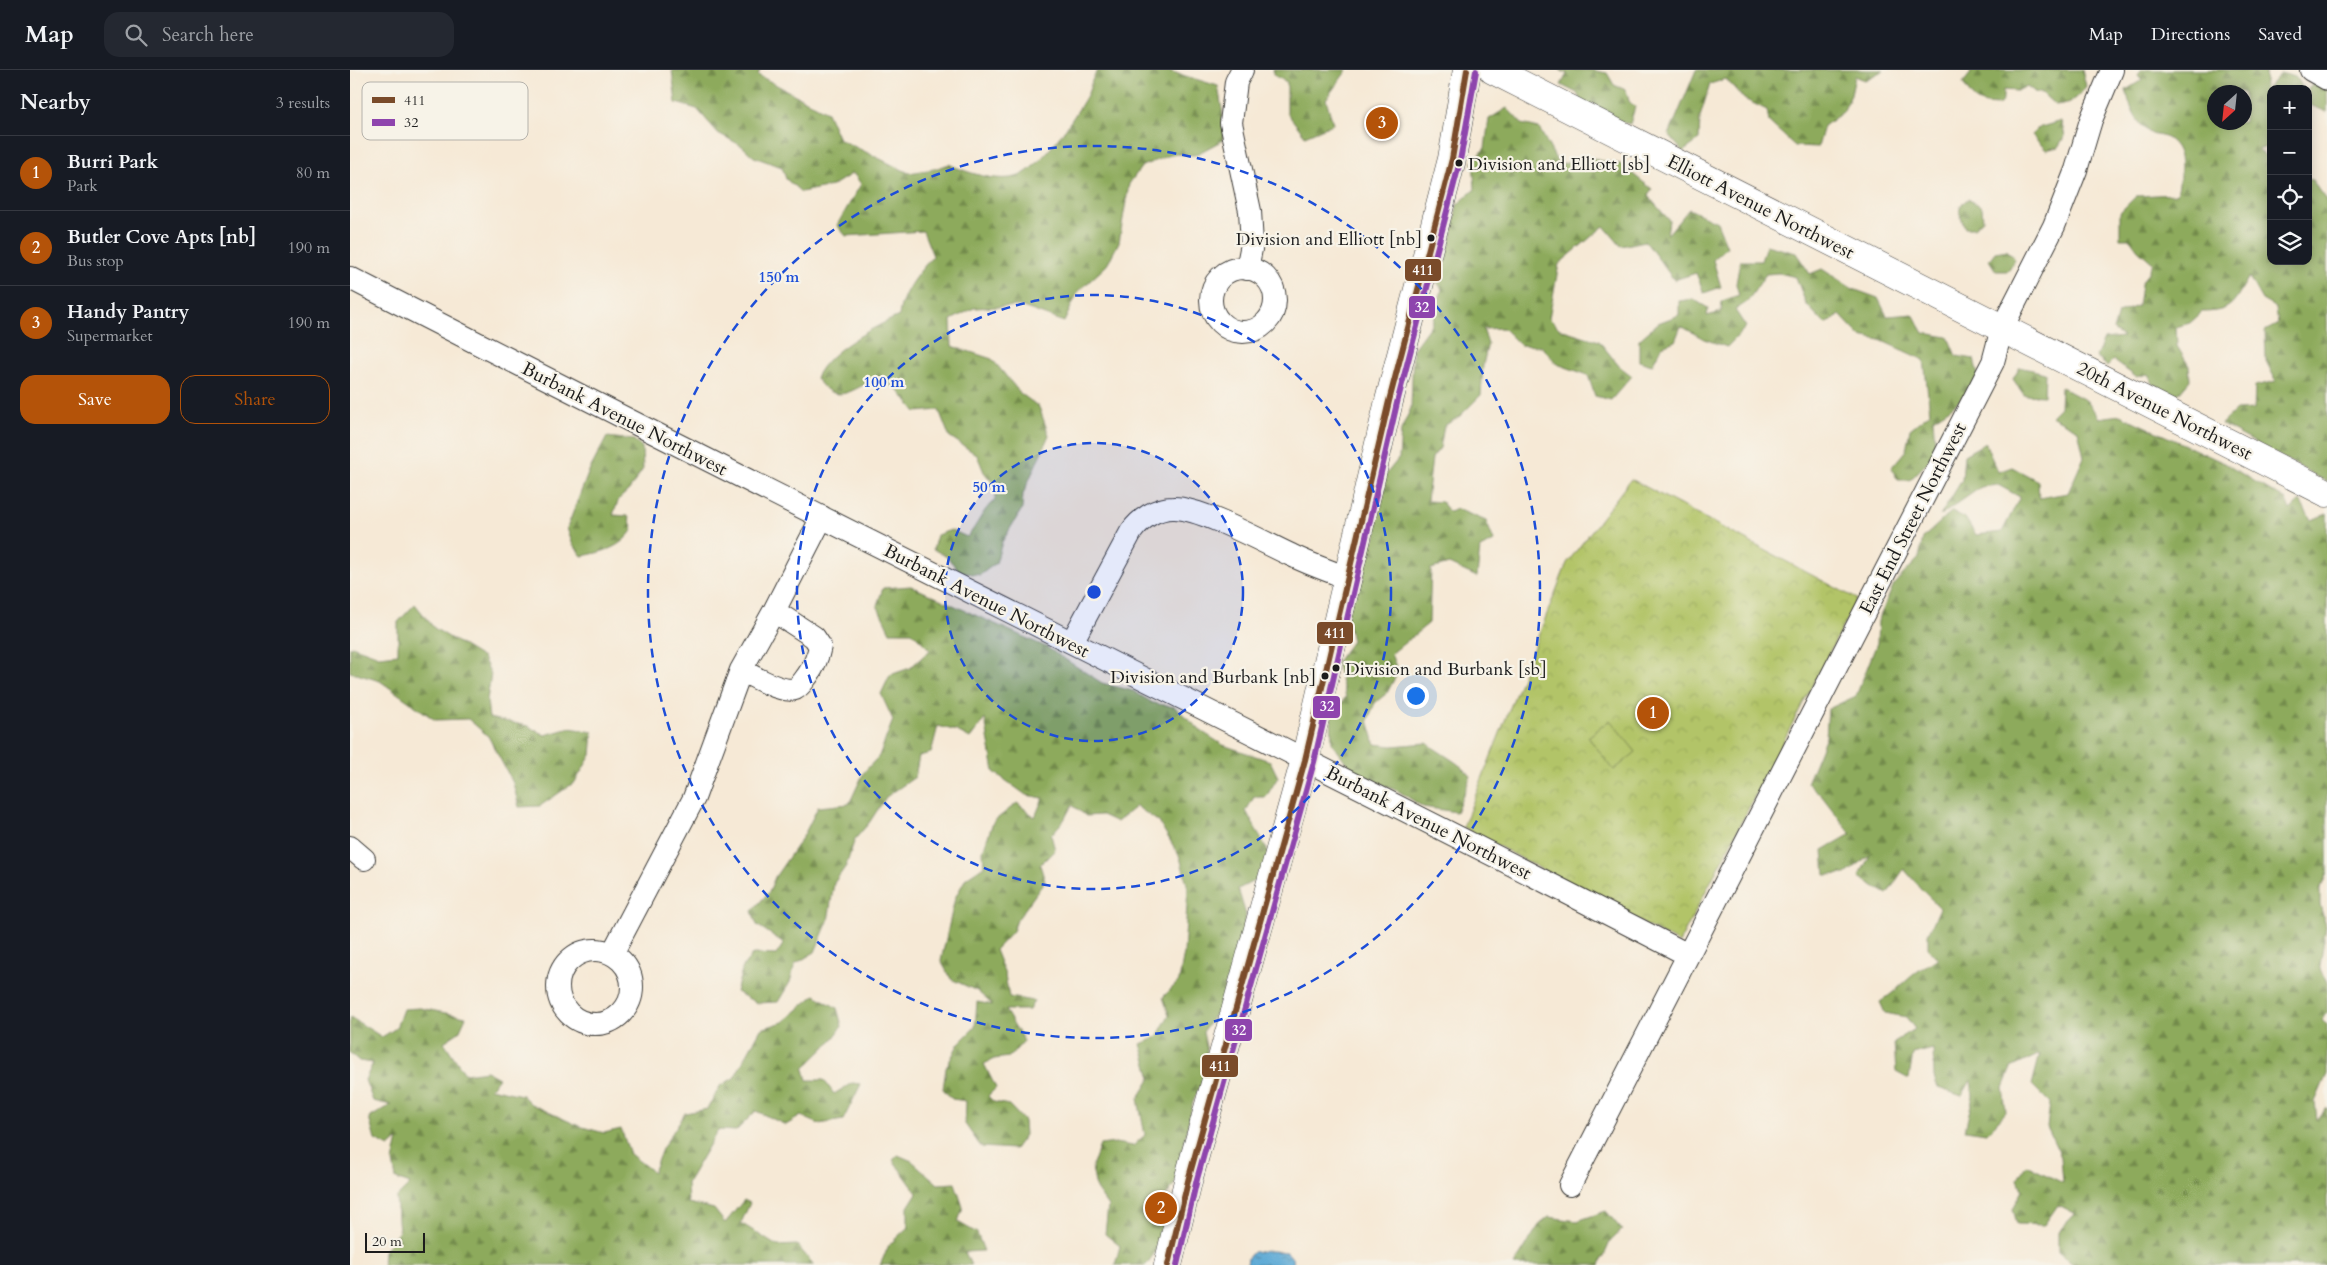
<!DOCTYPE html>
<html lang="en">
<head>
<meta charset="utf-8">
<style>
	body { margin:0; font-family:Cardo,serif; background:#242831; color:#f1f3f6 }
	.controls { position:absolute; right:15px; top:15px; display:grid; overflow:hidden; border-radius:10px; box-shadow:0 2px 12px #0003 }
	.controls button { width:45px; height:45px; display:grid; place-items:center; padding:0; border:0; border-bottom:1px solid #363941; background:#171b24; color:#f1f3f6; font:25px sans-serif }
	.compass { position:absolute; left:1857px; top:15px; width:45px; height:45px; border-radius:50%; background:#171b24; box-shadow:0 2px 12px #0003; rotate:207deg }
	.scale { position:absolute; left:15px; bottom:12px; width:60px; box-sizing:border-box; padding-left:5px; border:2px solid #1c1c1c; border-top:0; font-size:14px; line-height:18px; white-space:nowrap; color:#1c1c1c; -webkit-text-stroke:4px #f7f3e8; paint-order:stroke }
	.you { position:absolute; left:1065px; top:625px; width:18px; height:18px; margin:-12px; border:4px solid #fff; border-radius:50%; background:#1a73e8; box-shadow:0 0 0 8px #1a73e833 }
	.badge { display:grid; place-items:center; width:32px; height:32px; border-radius:50%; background:#b45309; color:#fff; font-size:16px; font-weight:700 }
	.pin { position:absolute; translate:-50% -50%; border:2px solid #fff; box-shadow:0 1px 5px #0006 }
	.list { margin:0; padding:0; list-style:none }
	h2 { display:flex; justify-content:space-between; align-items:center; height:65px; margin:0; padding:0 20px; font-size:21px }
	h2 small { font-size:16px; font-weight:400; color:#9ea1a6 }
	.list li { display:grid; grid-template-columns:32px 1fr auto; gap:15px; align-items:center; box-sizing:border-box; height:75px; padding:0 20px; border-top:1px solid #363941 }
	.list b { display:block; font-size:19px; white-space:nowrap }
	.list p { margin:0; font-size:16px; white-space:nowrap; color:#9ea1a6 }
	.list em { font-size:16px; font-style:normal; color:#9ea1a6 }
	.actions { display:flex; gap:10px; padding:15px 20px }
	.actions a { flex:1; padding:11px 0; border:1px solid #b45309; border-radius:15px; text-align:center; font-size:18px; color:#b45309 }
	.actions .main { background:#b45309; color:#fff }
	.icon { flex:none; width:28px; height:28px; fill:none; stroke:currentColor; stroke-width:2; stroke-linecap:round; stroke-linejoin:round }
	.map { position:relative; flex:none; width:1977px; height:1195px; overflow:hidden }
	header { display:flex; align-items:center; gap:30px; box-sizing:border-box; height:70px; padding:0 25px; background:#171b24; border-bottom:1px solid #363941 }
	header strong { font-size:24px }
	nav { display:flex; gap:28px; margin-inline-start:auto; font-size:18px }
	.search { width:350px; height:45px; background:#242831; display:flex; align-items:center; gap:12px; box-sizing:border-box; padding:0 18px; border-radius:15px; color:#9ea1a6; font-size:19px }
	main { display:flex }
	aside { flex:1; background:#171b24 }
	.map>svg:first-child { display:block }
	.forest { fill:url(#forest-firs); stroke:#54633c; fill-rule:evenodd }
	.park { fill:url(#park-crowns); stroke:#677042 }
	.garden { fill:#b2c468; stroke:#677042 }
	.water { fill:url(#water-ripples); stroke:#3c6278 }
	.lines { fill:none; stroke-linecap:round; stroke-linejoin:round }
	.street-casing { stroke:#3d3b38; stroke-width:24 }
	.secondary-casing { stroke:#3d3b38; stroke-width:29 }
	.street { stroke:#fff; stroke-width:22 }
	.secondary { stroke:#fff; stroke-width:28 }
	.bus-1-casing { stroke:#f7f3e8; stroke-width:10 }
	.bus-2-casing { stroke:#f7f3e8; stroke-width:10 }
	.bus-1 { stroke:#7a4b2a; stroke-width:6 }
	.bus-2 { stroke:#8e44ad; stroke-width:6 }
	.ring { fill:none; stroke:#1d4ed8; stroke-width:2.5; stroke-dasharray:9 6 }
	.bus-dot { fill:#1c1c1c; stroke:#f7f3e8; stroke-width:2 }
	.labels { text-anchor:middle; stroke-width:4.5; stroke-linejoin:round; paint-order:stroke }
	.bus-label { font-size:18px; fill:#1c1c1c; stroke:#f7f3e8; text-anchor:start }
	.street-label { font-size:19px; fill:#1c1c1c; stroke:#f7f3e8 }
	.key { fill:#f7f3e8; stroke:#b5b2ab; stroke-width:1 }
	.key-label { font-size:14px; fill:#1c1c1c }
	.centre { fill:#1d4ed8; stroke:#f7f3e8; stroke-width:2.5 }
	.ring-label { font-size:15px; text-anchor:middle; font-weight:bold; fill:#1d4ed8; stroke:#f7f3e8; stroke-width:4.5; stroke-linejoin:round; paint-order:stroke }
	.line-badge { stroke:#f7f3e8; stroke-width:2 }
	.badge-label { font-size:14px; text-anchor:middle; font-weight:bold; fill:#fff }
</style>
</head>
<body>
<header>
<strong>Map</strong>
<div class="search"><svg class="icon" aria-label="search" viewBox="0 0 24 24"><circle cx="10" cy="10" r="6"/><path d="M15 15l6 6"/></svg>Search here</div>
<nav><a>Map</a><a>Directions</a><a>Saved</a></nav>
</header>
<main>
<aside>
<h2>Nearby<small>3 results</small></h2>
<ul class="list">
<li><span class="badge">1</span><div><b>Burri Park</b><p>Park</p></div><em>80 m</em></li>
<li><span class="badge">2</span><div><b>Butler Cove Apts [nb]</b><p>Bus stop</p></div><em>190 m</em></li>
<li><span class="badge">3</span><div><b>Handy Pantry</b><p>Supermarket</p></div><em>190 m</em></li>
</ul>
<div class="actions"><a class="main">Save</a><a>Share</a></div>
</aside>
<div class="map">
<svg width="1977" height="1195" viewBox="0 0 1977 1195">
	<defs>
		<pattern id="forest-firs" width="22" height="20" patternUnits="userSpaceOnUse" patternTransform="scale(1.25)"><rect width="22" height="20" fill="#8daa5c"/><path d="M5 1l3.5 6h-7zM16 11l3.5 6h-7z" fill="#728a4b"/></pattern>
		<pattern id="park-crowns" width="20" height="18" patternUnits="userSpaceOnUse" patternTransform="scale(1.25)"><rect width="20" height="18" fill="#b2c468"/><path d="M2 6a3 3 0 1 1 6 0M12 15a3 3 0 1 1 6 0" fill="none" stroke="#98a85a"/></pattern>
		<pattern id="water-ripples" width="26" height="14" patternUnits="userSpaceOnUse" patternTransform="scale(1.25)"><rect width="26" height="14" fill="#5ba9d5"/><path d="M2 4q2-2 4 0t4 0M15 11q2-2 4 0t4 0" fill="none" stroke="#4a89ac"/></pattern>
	</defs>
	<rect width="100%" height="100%" fill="#f7f3e8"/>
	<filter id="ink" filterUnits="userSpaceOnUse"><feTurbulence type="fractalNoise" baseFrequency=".02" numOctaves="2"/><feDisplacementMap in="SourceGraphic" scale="10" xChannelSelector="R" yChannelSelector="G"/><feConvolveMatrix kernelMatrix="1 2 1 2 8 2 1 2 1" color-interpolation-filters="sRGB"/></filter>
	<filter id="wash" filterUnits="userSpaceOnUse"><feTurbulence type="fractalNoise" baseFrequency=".0096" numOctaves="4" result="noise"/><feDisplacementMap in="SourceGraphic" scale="20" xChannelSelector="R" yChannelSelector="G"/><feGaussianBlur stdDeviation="1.12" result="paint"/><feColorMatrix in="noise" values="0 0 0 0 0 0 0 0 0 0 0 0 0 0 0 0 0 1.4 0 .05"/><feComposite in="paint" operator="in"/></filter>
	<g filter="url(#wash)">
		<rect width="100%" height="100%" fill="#f6e9d6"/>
		<path class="forest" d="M322,0H410L408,5L477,42L489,69L559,103L584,99L599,94C617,103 654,115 673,104C694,92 724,48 736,27C742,17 740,8 749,0H816L868,16L874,51L873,70L845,85L823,84L792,96L779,114L769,172L757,195L728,222L714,252L670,236L624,238L601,250L602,276L642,289L670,323L689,337L699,365L673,424L672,439L652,472L646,493L630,505L610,502L597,487L583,479L587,465L601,460L617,467C628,455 632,440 645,430L646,417L634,402L627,385L599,366L589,340L566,342L548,320L528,308C503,318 487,338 466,308C476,282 523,257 549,246C551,223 568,203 583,186L573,161L496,166L487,155L511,114L503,103L482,116L451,122L436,109L432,97L404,87L392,76L368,63L347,39L326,33Z
			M923,0H997L976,29L983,54L955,66L937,43V12L925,6Z
			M1210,0H1241L1257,3L1264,15L1276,20L1279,31L1285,37L1280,54L1262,50L1254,40L1233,36L1227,23L1211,15L1217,4Z
			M1346,0H1534L1515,10L1505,6L1501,25L1493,42L1474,56L1468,77L1445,76L1419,52L1417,40L1394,29L1376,9L1360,14L1350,47L1349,70L1333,82L1319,65Z
			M1619,0H1732L1736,16C1728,29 1721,34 1705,35L1692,23H1686L1677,16L1667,21L1653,20V30L1649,35C1627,34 1624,32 1613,13L1621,3Z
			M1791,0H1916L1914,22L1931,3L1947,8L1953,19H1921V75L1908,80L1921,90V191H1958V109L1962,110L1977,130V412L1871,354L1886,340L1904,339L1905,316L1926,311L1916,291L1915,261L1928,254L1926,238L1912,230L1899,207C1884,230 1885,242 1852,242L1840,253L1826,257L1827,276L1839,296L1840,310L1828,324L1807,321L1798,304L1786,307L1763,290L1757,296L1746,287L1754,269L1773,267L1763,260L1768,243L1788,236L1791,215L1803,193L1788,180L1780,169H1770V142L1786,126L1827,124C1831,104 1837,79 1815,67C1811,65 1804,66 1800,63C1785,52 1780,37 1776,20L1792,10L1788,5ZM1864,22H1894V52H1864Z
			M1963,14L1977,18V42L1960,35L1958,44V19Z
			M1157,38L1172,54L1189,58L1209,95L1237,88L1270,94L1302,119L1298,126L1319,150L1317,165L1339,139L1367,152L1377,177L1363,190L1371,217L1354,223L1346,203L1324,210L1295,171L1271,176L1254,156L1209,194L1199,248L1210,259L1249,271L1269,296L1282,306L1261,330L1245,326L1238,305L1207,294L1191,276L1170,275L1153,258L1133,259L1138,273L1133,295L1131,325L1110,346L1094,356L1090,378L1082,388L1077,431L1092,432L1099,442L1107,439L1136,451L1144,471L1130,478L1127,507L1099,494L1081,499L1079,553L1041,584L1048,602L1037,623L1025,633L1018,650L1025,674L1042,676L1077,673C1091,684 1109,692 1121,706L1106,742L1073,737L1050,722L1003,702L982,673L981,645L996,627L986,593L1002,571L994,536L1014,508L1013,483L1026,467L1029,413L1049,388L1051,360L1061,338L1063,279L1082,253L1092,219L1078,199L1100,175L1107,135L1125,119L1123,92L1135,78L1139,49Z
			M1711,51L1715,66L1708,77L1696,80L1682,65L1688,58Z
			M1618,129L1632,137L1633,150L1624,158H1615C1611,146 1604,138 1618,129Z
			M1416,175L1446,183L1460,204L1472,199L1503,219L1528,228L1537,246L1563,244L1574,263L1598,267L1606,286L1624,289L1628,305C1616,329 1605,335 1583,349L1586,384L1560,410H1548L1541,398L1556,380L1560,359L1580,343L1574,290L1530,270L1510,266L1490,245L1475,254L1456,234L1446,207L1429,203L1416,204L1397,232L1385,240L1396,257L1377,277L1354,269L1331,256L1325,271L1312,276L1302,295L1289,291V270L1308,253L1329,245V231L1343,229L1358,238L1357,246L1371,242L1372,231L1389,225L1386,214L1390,191H1411Z
			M1657,180L1665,189L1658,201H1646L1639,190L1645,182Z
			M1670,297L1695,303L1694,326L1674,325L1663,309Z
			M1711,317L1737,331L1749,348L1770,345L1872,392L1936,430L1940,440L1950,431L1961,450L1977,444V803L1970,820V835L1976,856L1970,896L1977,913V943L1973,950L1977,955V1004L1965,1032L1967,1050L1977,1037V1195H1724L1708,1182V1162L1725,1144L1708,1135L1694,1155L1667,1154L1663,1139L1672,1120L1668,1109L1676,1095L1713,1113L1711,1087L1697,1057L1700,1033L1682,1015L1690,984L1661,998L1653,1018L1656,1042L1637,1063L1615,1060L1623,1026L1621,1010L1612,1026L1588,1018L1584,1007L1583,979L1563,984L1559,1009L1546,1002L1544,972L1565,959L1556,947L1535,943L1530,932C1553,917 1562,901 1588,889L1578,878V864L1590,838L1572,820L1554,799L1537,824L1509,807L1520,785L1496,804L1475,805L1473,780L1501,764L1471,725L1457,713L1476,667L1478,639L1506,626L1527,573L1528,551L1544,514L1569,488L1573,468L1602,441L1615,448L1626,465L1652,462L1670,427L1648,415L1631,417L1590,446L1612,410L1614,385L1635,373L1648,402L1662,397L1688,411L1689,428L1718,423L1734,387L1728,360L1701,346L1710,337Z
			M257,367L284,370L292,377L293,399L279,420L269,429L263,445L278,446L283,459C271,478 253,482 232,486L222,473L217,458L239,401Z
			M561,516L696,577L752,613L783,621L803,633L825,637L851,661L873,675L920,691L928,707L916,727H904L896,741L920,785L908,809L888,819L896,845L890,873L868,940L853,962L860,996L843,1032L825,1113L816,1126V1159L809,1177L796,1195H765L770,1176L755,1164L758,1136L746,1119L742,1097L750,1075L765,1073L783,1076L795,1065L788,1029L801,1008L791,974L807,967L819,945L813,927L829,911L834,883L838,818L830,787L809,752L786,736L767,752L752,745L736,746L722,735L714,750L701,765L705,780L690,795L695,811L667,850L663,861L645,880L655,905L659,927L684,931L679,940H655L674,971L659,987L644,989L634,994L646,1018L638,1026L644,1032L659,1035L674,1051L675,1065L665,1079L631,1077L615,1054L616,1031L602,1029L593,1019L596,998L609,973L625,957L627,932L643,935L627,921L601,909L591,891L605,828L616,808L634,796L633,781L643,752L667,733L685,747L693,728L676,725L644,702L635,649L620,668L607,661L588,656L581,683L569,686L565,707L536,727L519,753L505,769L496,796L484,813L478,851L465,882L445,894L440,912L428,932L407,933L386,922L393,896L403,884L426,885L434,873L407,855L402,841L419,822L425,807L454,765L468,737L499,734L514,702L529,686L543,650L531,624L540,605L560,598L580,580L562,562H540L527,535L533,518Z
			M65,534L84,558L133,588L141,604L137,630L139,648L178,656L195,665L220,658L243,662L241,685L225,712L190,736L169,737L163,713L138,666L118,649L85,650L30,611L0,602V577L2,576L29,586L48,584V552Z
			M465,925L487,938L492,956C483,973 466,984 454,999L457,1010H474L484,1024L502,1013L511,1014L493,1050L469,1054L451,1046L436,1055L406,1041L386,1061L368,1060L337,1113L338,1133L364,1139L375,1153L394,1130L400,1133L391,1153L427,1176L447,1175L464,1195H33L34,1181L49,1161L46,1128L60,1114L46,1109L43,1092L48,1069L39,1077L25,1070L19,1048L41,1035L23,1031L15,1010L23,993L9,991L0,983V947L32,967L46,958L53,939L70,938L116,947L109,962L94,972L115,1004L136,1001L149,1008L140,1018L172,1025L181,1034L229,1056L254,1063L271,1059L280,1084L303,1102L312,1079L335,1043L357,1039L370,1016L384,1008L411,959L433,952Z
			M548,1085L562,1091L588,1114L605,1113L613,1137L608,1152L627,1163L634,1181L615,1182L621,1195H530L539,1175L558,1157V1137L567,1123L543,1090Z
			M1256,1141L1272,1160L1260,1172L1250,1195H1164L1189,1155L1199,1147L1227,1151Z"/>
		<path class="park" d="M1281,409L1507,529L1329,873L1113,757L1217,493Z"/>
		<path class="garden" d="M1260,650L1286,682L1264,700L1238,667Z"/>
		<path class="water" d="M921,1181L937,1182L942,1188L943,1195H897L898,1188L903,1182Z"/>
	</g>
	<g filter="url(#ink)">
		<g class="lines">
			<defs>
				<path id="street" d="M892,0L886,12L881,53L900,141L902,174L897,199
					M1961,0L1977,9
					M861 230a32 32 0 1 1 64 0a32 32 0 1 1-64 0Z
					M0,208C444,437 894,655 1338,885
					M722,572L781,462C790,449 806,438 823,438C849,437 915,473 941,485C959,494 979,501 998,508
					M391,600C402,606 434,624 445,619C451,616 454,610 458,605C464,596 468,587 470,576L464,567L424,541
					M0,777L14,789
					M208 917a37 37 0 1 1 74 0a37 37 0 1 1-74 0Z
					M262,884L344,728L391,600L424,541L472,447
					M1220,1115L1643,292L1652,258L1704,156L1726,100L1741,50L1762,0"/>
				<path id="secondary" d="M1143,0L1977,423
					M818,1195L839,1107L955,690L1039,331L1102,89L1117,0"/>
			</defs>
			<use href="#street" class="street-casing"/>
			<use href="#secondary" class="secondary-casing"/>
			<use href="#street" class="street"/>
			<use href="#secondary" class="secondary"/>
			<defs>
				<path id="bus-1" d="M818,1195L839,1107L955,690L1039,331L1102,89L1117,0"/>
				<path id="bus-2" d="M827,1195L847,1109L964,692L1047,333L1110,91L1126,1"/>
			</defs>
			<use href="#bus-1" class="bus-1-casing"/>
			<use href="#bus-2" class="bus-2-casing"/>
			<use href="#bus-1" class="bus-1"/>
			<use href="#bus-2" class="bus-2"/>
		</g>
	</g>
	<circle cx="744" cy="522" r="149" fill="#1d4ed8" fill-opacity=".12"/>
	<g class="ring">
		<circle cx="744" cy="522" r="149"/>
		<circle cx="744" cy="522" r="297"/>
		<circle cx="744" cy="522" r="446"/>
	</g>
	<g class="bus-dot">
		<circle cx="1109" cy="93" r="4.5"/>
		<circle cx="1081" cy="168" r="4.5"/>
		<circle cx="986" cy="598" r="4.5"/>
		<circle cx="975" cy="606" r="4.5"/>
	</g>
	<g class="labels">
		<g class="bus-label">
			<text x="1118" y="100">Division and Elliott [sb]</text>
			<text x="1072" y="175" text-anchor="end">Division and Elliott [nb]</text>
			<text x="995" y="605">Division and Burbank [sb]</text>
			<text x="966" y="613" text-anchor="end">Division and Burbank [nb]</text>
		</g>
		<g class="street-label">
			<text transform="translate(1411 136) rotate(27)" y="7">Elliott Avenue Northwest</text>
			<text transform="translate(1815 340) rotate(27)" y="7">20th Avenue Northwest</text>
			<text transform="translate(275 348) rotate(27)" y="7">Burbank Avenue Northwest</text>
			<text transform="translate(1562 448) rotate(-63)" y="7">East End Street Northwest</text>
			<text transform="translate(637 530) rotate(27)" y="7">Burbank Avenue Northwest</text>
			<text transform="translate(1079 752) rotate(27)" y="7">Burbank Avenue Northwest</text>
		</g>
	</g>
	<rect x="12" y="12" width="166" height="58" rx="8" class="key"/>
	<rect x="22" y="27" width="23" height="6" fill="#7a4b2a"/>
	<rect x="22" y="49" width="23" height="7" fill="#8e44ad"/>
	<g class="key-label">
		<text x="54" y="35">411</text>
		<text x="54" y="57">32</text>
	</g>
	<circle cx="744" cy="522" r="8" class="centre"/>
	<g class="ring-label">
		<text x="429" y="212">150 m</text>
		<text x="534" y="317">100 m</text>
		<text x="639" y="422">50 m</text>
	</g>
	<g class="line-badge">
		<rect x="1054" y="188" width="38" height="24" rx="5" fill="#7a4b2a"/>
		<rect x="1058" y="225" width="28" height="24" rx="5" fill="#8e44ad"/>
		<rect x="966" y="551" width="38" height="24" rx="5" fill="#7a4b2a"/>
		<rect x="962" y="625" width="29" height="24" rx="5" fill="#8e44ad"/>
		<rect x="874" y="948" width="29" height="24" rx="5" fill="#8e44ad"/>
		<rect x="851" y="984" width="38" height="24" rx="5" fill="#7a4b2a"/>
	</g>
	<g class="badge-label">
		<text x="1073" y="205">411</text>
		<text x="1072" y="242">32</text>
		<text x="985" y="568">411</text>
		<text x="977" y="641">32</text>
		<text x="889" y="965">32</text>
		<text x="870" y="1001">411</text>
	</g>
</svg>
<div class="controls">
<button>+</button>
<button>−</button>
<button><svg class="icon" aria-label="locate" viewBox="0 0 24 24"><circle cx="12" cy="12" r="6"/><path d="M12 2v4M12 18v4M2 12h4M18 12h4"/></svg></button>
<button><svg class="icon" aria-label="layers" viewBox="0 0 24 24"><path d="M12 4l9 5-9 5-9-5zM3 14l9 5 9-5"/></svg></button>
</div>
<svg class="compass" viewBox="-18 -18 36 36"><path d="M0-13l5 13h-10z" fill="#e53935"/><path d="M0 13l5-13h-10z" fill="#9ea1a6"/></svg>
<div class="scale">20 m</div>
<div class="you"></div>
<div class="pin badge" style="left:1303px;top:643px">1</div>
<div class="pin badge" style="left:811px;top:1138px">2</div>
<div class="pin badge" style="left:1032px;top:53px">3</div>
</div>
</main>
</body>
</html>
